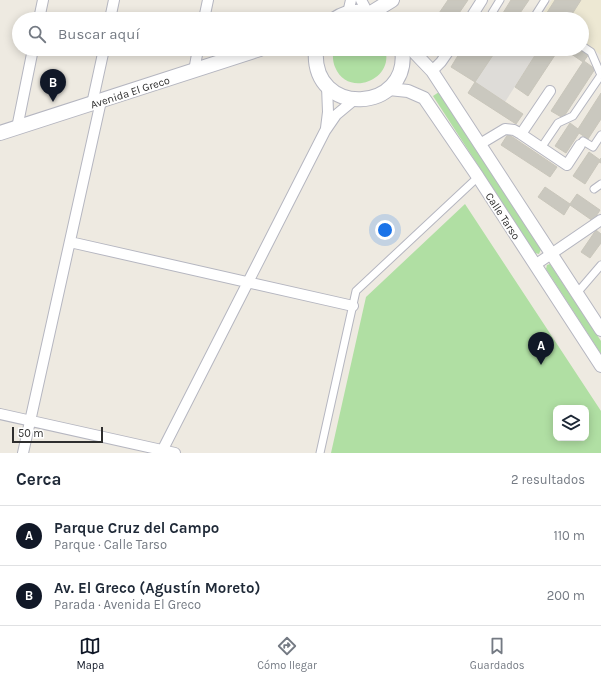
<!DOCTYPE html>
<html lang="es">
<head>
<meta charset="utf-8">
<style>
	body { margin:0; font-family:Karla,sans-serif; background:#f6f6f7; color:#1f2937 }
	.controls { position:absolute; right:12px; bottom:12px; display:grid; overflow:hidden; border-radius:8px; box-shadow:0 2px 10px #0003 }
	.controls button { width:36px; height:36px; display:grid; place-items:center; padding:0; border:0; border-bottom:1px solid #e0e1e3; background:#fff; color:#1f2937; font:20px sans-serif }
	.scale { position:absolute; left:12px; bottom:10px; width:91px; box-sizing:border-box; padding-left:4px; border:2px solid #2e2e2e; border-top:0; font-size:11px; line-height:14px; white-space:nowrap; color:#2e2e2e; -webkit-text-stroke:3px #fff; paint-order:stroke }
	.you { position:absolute; left:385px; top:230px; width:14px; height:14px; margin:-10px; border:3px solid #fff; border-radius:50%; background:#1a73e8; box-shadow:0 0 0 6px #1a73e833 }
	.badge { display:grid; place-items:center; width:26px; height:26px; border-radius:50%; background:#111827; color:#fff; font-size:13px; font-weight:700 }
	.pin { position:absolute; translate:-50% -33px; filter:drop-shadow(0 1px 2px #0008) }
	.pin::after { content:''; position:absolute; top:21px; width:14px; height:12px; background:inherit; clip-path:polygon(0 0,100% 0,50% 100%) }
	.list { margin:0; padding:0; list-style:none }
	h2 { display:flex; justify-content:space-between; align-items:center; height:52px; margin:0; padding:0 16px; font-size:17px }
	h2 small { font-size:13px; font-weight:400; color:#747a83 }
	.list li { display:grid; grid-template-columns:26px 1fr auto; gap:12px; align-items:center; box-sizing:border-box; height:60px; padding:0 16px; border-top:1px solid #e0e1e3 }
	.list b { display:block; font-size:15px; white-space:nowrap }
	.list p { margin:0; font-size:13px; white-space:nowrap; color:#747a83 }
	.list em { font-size:13px; font-style:normal; color:#747a83 }
	.icon { flex:none; width:22px; height:22px; fill:none; stroke:currentColor; stroke-width:2; stroke-linecap:round; stroke-linejoin:round }
	.map { position:relative; flex:none; width:601px; height:453px; overflow:hidden }
	.search { position:absolute; background:#fff; box-shadow:0 2px 10px #0003; left:12px; right:12px; top:12px; height:44px; display:flex; align-items:center; gap:10px; box-sizing:border-box; padding:0 14px; border-radius:22px; color:#747a83; font-size:15px }
	.sheet { height:172px; background:#fff }
	nav { display:flex; justify-content:space-around; align-items:center; box-sizing:border-box; height:56px; border-top:1px solid #e0e1e3; background:#fff; font-size:11px; color:#747a83 }
	nav a { display:grid; justify-items:center; gap:2px }
	nav .on { color:#111827 }
	.map>svg:first-child { display:block }
	.education { fill:#ede8d3 }
	.green { fill:#b0dfa3; fill-rule:evenodd }
	.plaza { fill:#dedcd8 }
	.building { fill:#cac8bf; stroke:#c9c6bb }
	.lines { fill:none; stroke-linecap:round; stroke-linejoin:round }
	.pedestrian-casing { stroke:#b5b6c0; stroke-width:9 }
	.minor-casing { stroke:#b5b6c0; stroke-width:12 }
	.tertiary-casing { stroke:#b5b6c0; stroke-width:14 }
	.secondary-casing { stroke:#b5b6c0; stroke-width:16 }
	.pedestrian { stroke:#fff; stroke-width:7 }
	.minor { stroke:#fff; stroke-width:10 }
	.tertiary { stroke:#fff; stroke-width:12 }
	.secondary { stroke:#fff; stroke-width:14 }
	.labels { text-anchor:middle; stroke-width:3.5; stroke-linejoin:round; paint-order:stroke }
	.street-label { font-size:11px; fill:#2e2e2e; stroke:#fff }
</style>
</head>
<body>
<div class="map">
<svg width="601" height="453" viewBox="0 0 601 453">
	<rect width="100%" height="100%" fill="#eeeae1"/>
	<path class="education" d="M552,0H601V55L582,42V19H539Z"/>
	<path class="green" d="M334,49H385C395,79 348,99 335,67C333,62 332,55 334,49Z
		M439,92L541,249L539,254L535,253L433,96Z
		M465,204L601,411V453H331L366,297ZM556,408H586V438H556Z
		M550,264L601,341V354L546,269L547,265Z"/>
	<path class="plaza" d="M497,49H539L505,102L475,82Z"/>
	<path class="building" d="M448,0H468L455,19H435Z
		M511,0H529L516,19H513L503,13Z
		M555,0H581L569,19H543Z
		M485,14L492,19H482Z
		M462,49H497L475,82L451,67Z
		M539,49H559L528,96L515,87Z
		M564,49H582L589,54L584,61L595,69L563,118L551,111L583,62Z
		M475,82L523,114L516,124L468,93Z
		M601,93V119L588,139L579,133L566,153L555,146L570,123L578,129Z
		M508,134L557,167L550,177L501,145Z
		M589,152L600,160L601,158V163L599,162L585,184L573,176Z
		M545,187L570,204L577,194L600,210L593,221L570,205L564,215L538,197Z
		M596,230L601,234V243L590,258L581,252Z"/>
	<g class="lines">
		<defs>
			<path id="pedestrian" d="M500,0L492,13L501,19
				M533,19L545,0
				M582,46L591,52L601,75
				M580,145L583,141L593,147L601,135
				M541,148L558,123L573,116L601,75
				M594,189L601,184
				M577,293L601,265
				M320,453L356,291L478,177"/>
			<path id="minor" d="M361,0L368,13
				M348,13L351,0
				M39,19L43,0
				M110,19L114,0
				M204,19L208,0
				M470,19L482,0
				M194,71L198,49
				M432,71L441,62L450,49
				M92,104L104,49
				M17,128L33,49
				M326,128L328,112L327,86
				M521,134L567,165L580,145
				M480,144L505,129L514,130L521,134L550,91
				M70,242L353,306
				M535,265L601,220
				M0,414L175,453
				M23,453L101,101
				M161,453L325,131L336,115L354,100"/>
			<path id="tertiary" d="M411,49L432,71L601,330
				M389,89L408,91L424,98L478,177L601,366"/>
			<path id="secondary" d="M371,13L392,0
				M335,19C350,9 369,10 383,19
				M316,49C310,119 412,113 402,49
				M0,133L260,49"/>
		</defs>
		<use href="#pedestrian" class="pedestrian-casing"/>
		<use href="#minor" class="minor-casing"/>
		<use href="#tertiary" class="tertiary-casing"/>
		<use href="#secondary" class="secondary-casing"/>
		<use href="#pedestrian" class="pedestrian"/>
		<use href="#minor" class="minor"/>
		<use href="#tertiary" class="tertiary"/>
		<use href="#secondary" class="secondary"/>
	</g>
	<g class="labels">
		<g class="street-label">
			<text transform="translate(130 92) rotate(-18)" y="4">Avenida El Greco</text>
			<text transform="translate(503 216) rotate(57)" y="4">Calle Tarso</text>
		</g>
	</g>
</svg>
<div class="controls">
<button><svg class="icon" aria-label="layers" viewBox="0 0 24 24"><path d="M12 4l9 5-9 5-9-5zM3 14l9 5 9-5"/></svg></button>
</div>
<div class="scale">50 m</div>
<div class="you"></div>
<div class="pin badge" style="left:541px;top:365px">A</div>
<div class="pin badge" style="left:53px;top:102px">B</div>
<div class="search"><svg class="icon" aria-label="search" viewBox="0 0 24 24"><circle cx="10" cy="10" r="6"/><path d="M15 15l6 6"/></svg>Buscar aquí</div>
</div>
<section class="sheet">
<h2>Cerca<small>2 resultados</small></h2>
<ul class="list">
<li><span class="badge">A</span><div><b>Parque Cruz del Campo</b><p>Parque · Calle Tarso</p></div><em>110 m</em></li>
<li><span class="badge">B</span><div><b>Av. El Greco (Agustín Moreto)</b><p>Parada · Avenida El Greco</p></div><em>200 m</em></li>
</ul>
</section>
<nav>
<a class="on"><svg class="icon" aria-label="map" viewBox="0 0 24 24"><path d="M3 6l6-2 6 2 6-2v14l-6 2-6-2-6 2zM9 4v14M15 6v14"/></svg>Mapa</a>
<a><svg class="icon" aria-label="directions" viewBox="0 0 24 24"><path d="M12 3l9 9-9 9-9-9zM9 14v-3h6M13 9l2 2-2 2"/></svg>Cómo llegar</a>
<a><svg class="icon" aria-label="saved" viewBox="0 0 24 24"><path d="M7 4h10v16l-5-4-5 4z"/></svg>Guardados</a>
</nav>
</body>
</html>
